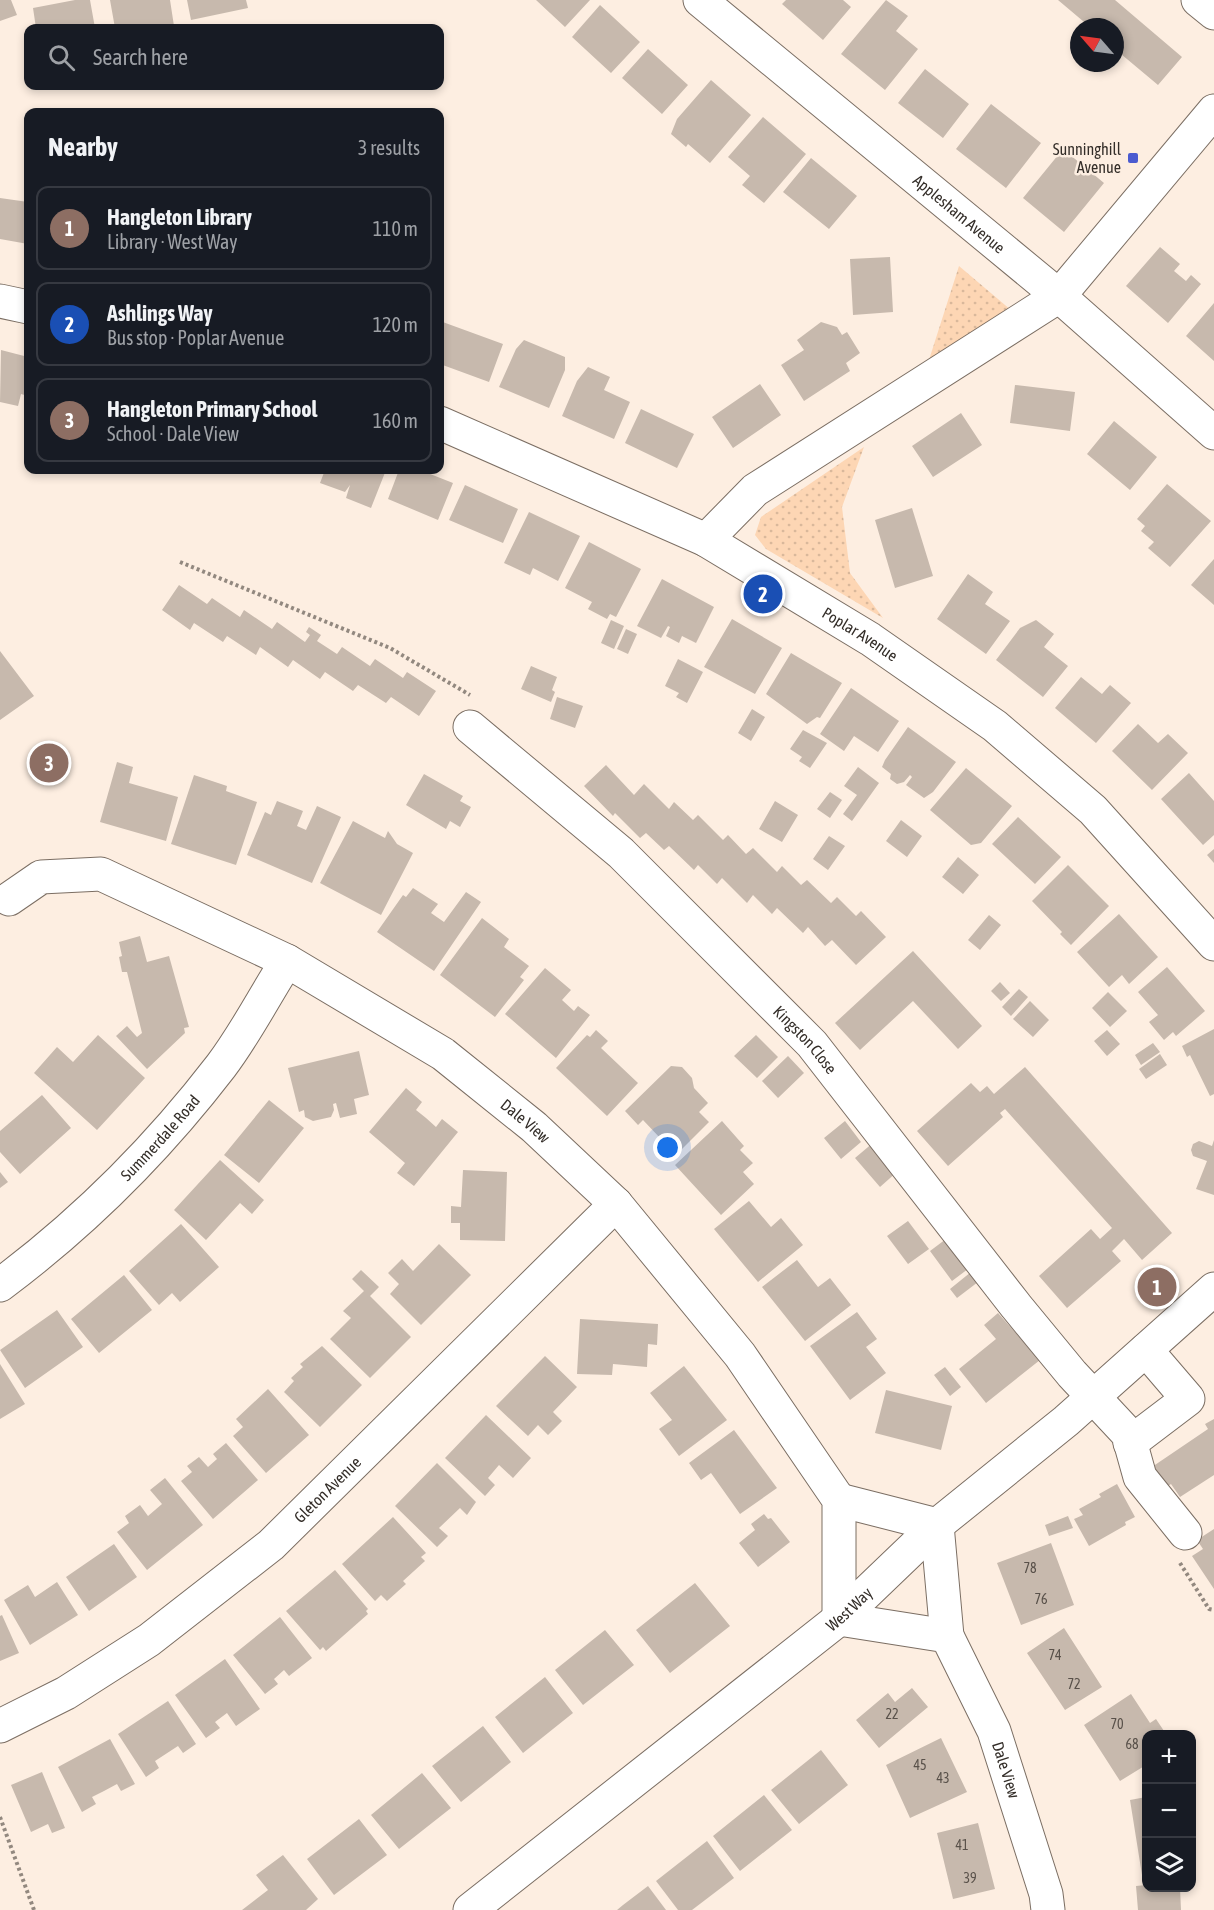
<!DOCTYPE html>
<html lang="en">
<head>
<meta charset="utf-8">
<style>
	body { margin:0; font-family:"Asap Condensed",sans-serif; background:#20242c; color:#f1f3f6 }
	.controls { position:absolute; right:18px; bottom:18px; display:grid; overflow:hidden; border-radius:12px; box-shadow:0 3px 9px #0003 }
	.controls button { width:54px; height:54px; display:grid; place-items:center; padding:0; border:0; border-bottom:2px solid #363941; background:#171b24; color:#f1f3f6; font:30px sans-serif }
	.compass { position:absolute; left:1070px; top:18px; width:54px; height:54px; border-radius:50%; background:#171b24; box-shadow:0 3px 9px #0003; rotate:298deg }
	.you { position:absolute; left:668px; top:1148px; width:21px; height:21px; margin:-15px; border:4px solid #fff; border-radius:50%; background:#1a73e8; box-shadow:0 0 0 9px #1a73e833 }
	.badge { display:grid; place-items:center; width:39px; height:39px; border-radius:50%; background:#4b5bd0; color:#fff; font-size:20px; font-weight:700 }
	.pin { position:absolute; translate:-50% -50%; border:3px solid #fff; box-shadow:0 2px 6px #0006 }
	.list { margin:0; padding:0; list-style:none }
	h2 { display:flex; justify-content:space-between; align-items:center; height:78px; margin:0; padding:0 24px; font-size:26px }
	h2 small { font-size:20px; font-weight:400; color:#9ea1a6 }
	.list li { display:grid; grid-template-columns:39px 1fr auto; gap:18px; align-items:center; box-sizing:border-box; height:84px; margin:0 12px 12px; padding:0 12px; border:2px solid #363941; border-radius:12px }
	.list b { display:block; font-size:22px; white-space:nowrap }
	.list p { margin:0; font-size:20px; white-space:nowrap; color:#9ea1a6 }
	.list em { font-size:20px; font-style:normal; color:#9ea1a6 }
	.icon { flex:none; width:33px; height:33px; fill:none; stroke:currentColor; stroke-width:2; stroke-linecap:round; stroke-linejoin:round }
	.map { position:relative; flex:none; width:1214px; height:1910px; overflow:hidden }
	.search { position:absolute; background:#171b24; box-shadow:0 3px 9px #0003; left:24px; top:24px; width:420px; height:66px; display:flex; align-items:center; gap:15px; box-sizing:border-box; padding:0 21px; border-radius:12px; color:#9ea1a6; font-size:22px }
	.panel { position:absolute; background:#171b24; box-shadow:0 3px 9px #0003; left:24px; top:108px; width:420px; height:366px; border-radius:12px }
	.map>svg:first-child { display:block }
	.grass { fill:url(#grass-dots) }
	.building { fill:#c7b9ad }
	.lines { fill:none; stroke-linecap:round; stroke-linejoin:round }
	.minor-casing { stroke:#7b6e63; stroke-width:35 }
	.path { stroke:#92887f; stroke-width:4; stroke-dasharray:3 3; stroke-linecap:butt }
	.minor { stroke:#fff; stroke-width:33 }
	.poi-dot { fill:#4b5bd0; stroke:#fdeee1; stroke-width:2 }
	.labels { text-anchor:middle; stroke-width:5; stroke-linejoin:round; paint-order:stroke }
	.number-label { font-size:14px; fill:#59514a }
	.poi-label { font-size:16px; fill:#342e29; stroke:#fdeee1; text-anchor:end }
	.street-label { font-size:16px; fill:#342e29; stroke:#fdeee1 }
</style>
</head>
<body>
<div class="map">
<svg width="1214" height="1910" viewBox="0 0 1214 1910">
	<defs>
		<pattern id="grass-dots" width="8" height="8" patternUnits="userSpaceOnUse" patternTransform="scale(1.5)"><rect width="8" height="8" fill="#fdd6b4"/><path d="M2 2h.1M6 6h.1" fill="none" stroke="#d9b89b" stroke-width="1.8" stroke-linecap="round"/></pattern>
	</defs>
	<rect width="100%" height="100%" fill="#fdeee1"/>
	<path class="grass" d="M959,266L1018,316L928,363Z
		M864,447L842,507L850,573L883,618L766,549L755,535L761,517Z"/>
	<path class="building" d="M0,0H11L17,15L0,21Z
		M75,0H90L95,28H36L33,8Z
		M110,0H170L174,26L115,28Z
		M187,0H246L248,8L191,20Z
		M536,0H590L565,27Z
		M786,0H843L851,7L823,40L782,4Z
		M886,0L908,16L896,31L918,49L885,90L841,54Z
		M1058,0H1115L1182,57L1158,85L1115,49V27H1090Z
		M600,5L640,42L611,73L572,37Z
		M648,49L688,85L662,114L622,78Z
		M925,69L969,104L943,138L898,103Z
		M711,80L751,115L710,163L688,144L686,147L671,134L677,119Z
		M991,104L1041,143L1006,188L956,149Z
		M763,117L806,154L764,203L742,185L750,176L728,157Z
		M1063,149L1104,183L1064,232L1023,198Z
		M811,158L857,196L829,229L783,192Z
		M0,198L28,202V244L0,239Z
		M1160,247L1180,264L1174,271L1186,281L1191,275L1201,284L1168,323L1126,286Z
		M890,257L893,312L853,315L850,259Z
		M1214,303V361L1186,336Z
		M440,321L503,344L489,382L440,364Z
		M821,322L837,327L842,335L847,332L860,353L846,363L850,371L804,401L781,365L804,350L797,340Z
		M524,340L565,357V370L549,408L499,387L516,349Z
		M1,350L28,357V396L21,394L18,406L0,402Z
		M588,367L610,377L604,390L630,402L614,439L562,416L577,381Z
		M760,384L781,415L733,448L712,417Z
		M1015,385L1075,392L1070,431L1010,423Z
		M641,409L694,434L677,468L625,443Z
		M961,413L982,445L933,477L912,446Z
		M1114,421L1157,457L1130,490L1087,454Z
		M325,470H386L371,508L346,498L350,485L345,492L320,483Z
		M399,470H420L453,483L438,520L388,499Z
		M1167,484L1211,521L1170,567L1148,548L1154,542L1141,531L1145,526L1137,519Z
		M465,485L518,509L503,543L449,520Z
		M912,508L933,576L895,588L875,520Z
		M529,512L580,536L558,581L533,568L530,575L504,563Z
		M589,542L641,569L616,617L610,614L607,619L588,609L592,602L565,588Z
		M1214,559V605L1191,585Z
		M968,574L993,592L985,604L1010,621L986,654L937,619Z
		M662,579L714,607L696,643L682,636L679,643L666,636L670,627L668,626L661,638L637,626Z
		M179,585L207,604L212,598L240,617L244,610L272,629L277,622L305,642L310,635L306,632L309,627L321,635L317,641L337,654L342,647L370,666L375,659L403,678L407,672L436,691L419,716L391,697L386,703L358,685L353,691L325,672L320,679L293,660L288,667L260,647L256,655L227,636L223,642L194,623L190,630L162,610Z
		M732,619L782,648L755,694L704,667Z
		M611,620L624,626L614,649L601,643Z
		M1036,620L1054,634L1044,647L1068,666L1043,697L996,660L1020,628Z
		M626,629L637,634L628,654L617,649Z
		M0,651L34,696L0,720Z
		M791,653L842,683L820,718L817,717L807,724L766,694Z
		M678,659L703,672L687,703L676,697L679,693L665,686Z
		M531,666L557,677L552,690L555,692L551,702L521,689Z
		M1081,677L1102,694L1110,685L1131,703L1096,743L1055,708Z
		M851,688L899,721L878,752L854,736L844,751L820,734Z
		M557,697L583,706L575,728L550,719Z
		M752,709L765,717L751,741L738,733Z
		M1138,724L1158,743L1168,734L1188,753L1152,790L1112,751Z
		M908,727L956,762L933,792L924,798L906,785L912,777L910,775L904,782L897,784L890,779L891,774L882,767L885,760Z
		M803,730L827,743L810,768L799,761L802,757L790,749Z
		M117,762L133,767L129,783L178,797L166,841L100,822Z
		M606,765L634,795L644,784L669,809L674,802L693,820L698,815L723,840L728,835L746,854L753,848L777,872L782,866L801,885L807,880L831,903L837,897L856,916L861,911L886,937L856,965L832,940L825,946L808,927L803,933L777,908L772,914L753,895L747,903L722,878L717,884L698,865L694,870L669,846L664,850L646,833L640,838L615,813L613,816L584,786Z
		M858,767L879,783L852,821L843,814L857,795L844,786Z
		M966,768L1012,806L981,843L971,845L930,810Z
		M1189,773L1214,801V835L1203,845L1161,799Z
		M424,774L463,796L460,801L471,807L460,827L450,821L446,829L406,805Z
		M194,775L227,786L226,791L257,802L236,865L171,844Z
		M830,792L842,800L830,818L817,809Z
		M277,801L303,811L297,826L306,830L317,806L341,817L312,883L247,855L265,812L271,815Z
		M775,801L798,815L782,842L759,829Z
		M1018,817L1061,857L1035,884L992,844Z
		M901,820L922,836L907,857L886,841Z
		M353,821L385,838L388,831L397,844L413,853L381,915L320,883Z
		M829,836L845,846L828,870L813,859Z
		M1214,849V863L1207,855Z
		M958,857L979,875L963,894L942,877Z
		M1068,865L1109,906L1071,945L1060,934L1062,932L1032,901Z
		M413,888L438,904L431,913L444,922L466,892L481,902L434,971L377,932L403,895L406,897Z
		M1119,914L1158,957L1129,984L1122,975L1109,987L1077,952Z
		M989,915L1001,925L980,950L968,940Z
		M482,918L509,939L504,947L529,966L520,977L524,980L495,1017L440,975Z
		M140,936L147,962L169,956L189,1027L184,1028L185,1033L147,1069L116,1036L127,1026L137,1037L142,1033L127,972H122L119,957L122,956L119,942Z
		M913,951L982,1026L958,1049L913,1001L860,1050L835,1023Z
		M1167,967L1205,1011L1176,1036L1173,1032L1164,1040L1149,1022L1158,1015L1138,992Z
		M545,968L571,990L562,1000L574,1011L578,1006L590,1015L556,1058L505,1014Z
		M1000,982L1010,993L1001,1001L991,991Z
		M1019,989L1028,997L1011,1016L1002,1007Z
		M1108,992L1127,1011L1110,1027L1092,1008Z
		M1030,1001L1049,1020L1033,1037L1013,1019Z
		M1214,1029V1094L1210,1096L1190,1055L1187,1057L1182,1046Z
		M596,1030L608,1041L601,1048L638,1083L607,1116L556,1068L587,1035L590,1037Z
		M1107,1030L1120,1044L1107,1056L1094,1041Z
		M98,1035L145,1078L97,1130L34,1073L57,1047L73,1062Z
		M756,1035L778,1057L757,1078L734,1056Z
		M1153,1043L1160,1052L1141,1065L1135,1055Z
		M359,1051L369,1095L354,1099L357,1114L340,1118L336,1103L333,1104L334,1110L331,1117L313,1121L305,1117L304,1110L299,1112L288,1068Z
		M1160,1054L1167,1065L1146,1079L1139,1069Z
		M788,1056L804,1073L778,1098L762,1081Z
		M671,1066L682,1067L692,1078L694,1088L708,1103L699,1112L709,1122L672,1159L657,1143L661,1139L643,1120L638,1125L625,1111Z
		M1025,1067L1172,1233L1142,1260L1124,1239L1112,1251L1121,1261L1067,1308L1039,1276L1091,1229L1100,1239L1112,1228L1005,1109L1000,1113L1003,1117L948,1166L917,1131L971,1083L980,1092L987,1086L994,1094Z
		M406,1088L422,1102L416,1110L426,1118L436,1127L442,1119L458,1132L414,1186L397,1173L405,1163L369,1132Z
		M42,1095L71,1128L20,1174L0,1152V1131Z
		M269,1100L304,1128L259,1183L224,1155Z
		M722,1121L744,1146L740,1150L753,1163L743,1172L754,1184L721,1215L675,1165Z
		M845,1121L861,1142L841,1159L824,1138Z
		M1214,1140V1195L1196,1189L1207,1161L1193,1156L1191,1150L1193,1144L1199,1141L1212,1146Z
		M874,1142L898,1171L880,1187L855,1158Z
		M220,1160L264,1200L252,1214L240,1203L206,1240L174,1210Z
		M463,1170L507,1172L505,1241L460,1240V1223H451V1206L461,1207Z
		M0,1172L8,1182L0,1188Z
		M749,1201L771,1227L781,1218L803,1245L758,1282L714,1229Z
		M908,1221L929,1249L908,1264L887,1236Z
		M181,1224L219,1267L180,1302L172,1293L159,1305L129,1271Z
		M950,1236L972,1266L952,1281L930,1251Z
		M439,1244L471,1275L421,1325L390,1294L399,1284L388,1273L402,1259L413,1271Z
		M797,1260L818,1287L830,1278L851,1305L805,1341L762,1287Z
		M361,1270L379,1287L370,1296L411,1337L370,1378L330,1339L351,1318L343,1311L364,1291L352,1279Z
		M971,1272L978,1282L957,1298L950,1289Z
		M124,1275L152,1310L99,1353L71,1319Z
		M57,1310L83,1347L25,1388L0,1350Z
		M857,1312L877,1339L866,1347L886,1373L850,1400L810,1346Z
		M998,1313L1040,1360L986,1403L959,1369L996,1339L984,1325Z
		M580,1319L658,1324L657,1345L648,1344L647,1367L613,1364L612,1375L577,1374Z
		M322,1346L362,1385L320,1427L284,1392L294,1381L291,1378L303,1367L300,1364Z
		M545,1356L577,1387L553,1412L562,1421L548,1435L538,1425L528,1436L496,1406Z
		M0,1364L25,1404L0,1419Z
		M684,1366L727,1420L679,1456L659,1429L672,1420L650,1393Z
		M945,1367L961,1387L950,1396L934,1375Z
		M268,1389L309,1435L266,1473L233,1436L243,1427L236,1419Z
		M886,1390L952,1406L941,1450L875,1433Z
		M486,1415L531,1458L513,1478L499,1465L488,1478L495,1485L485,1496L445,1458Z
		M1214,1419V1475L1180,1497L1171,1484L1162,1490L1149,1469L1208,1429L1205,1424Z
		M734,1430L777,1488L740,1514L711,1473L701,1480L689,1463Z
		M226,1443L258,1480L213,1519L181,1481L192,1472L187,1466L199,1457L208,1467L217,1459L213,1454Z
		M437,1463L476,1502L467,1515L460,1508L439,1528L448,1536L437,1547L395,1506Z
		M165,1478L203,1525L147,1570L117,1532L129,1523L125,1516L140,1505L148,1516L162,1504L150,1490Z
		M1117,1484L1135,1517L1125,1522L1126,1525L1089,1546L1074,1519L1083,1515L1079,1509L1101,1497L1099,1494Z
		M764,1514L768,1519L771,1518L790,1542L758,1567L739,1543L755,1530L751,1524Z
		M1068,1516L1073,1528L1049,1536L1045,1525Z
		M393,1517L426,1553L421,1557L425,1561L403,1581L406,1584L387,1601L381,1595L375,1601L342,1564Z
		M1214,1529V1589L1192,1556L1203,1549L1197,1540Z
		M1051,1543L1074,1605L1021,1625L997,1563Z
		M114,1544L137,1577L89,1611L66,1577Z
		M335,1570L368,1609L366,1611L368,1614L326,1651L323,1647L320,1650L286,1611Z
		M57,1582L78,1615L30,1645L4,1600L28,1585L35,1597Z
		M695,1583L730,1626L670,1673L636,1630Z
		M2,1615L19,1653L0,1661V1616Z
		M280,1617L312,1658L289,1676L284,1670L274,1679L278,1684L265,1694L233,1655Z
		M1064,1628L1102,1687L1065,1710L1027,1653Z
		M605,1630L634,1665L583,1705L555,1670Z
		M225,1659L260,1709L236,1726L227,1713L215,1722L220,1728L206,1738L175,1695Z
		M545,1677L573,1713L523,1753L495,1717Z
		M912,1688L928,1707L879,1748L856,1720L888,1693L895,1702Z
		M1131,1694L1150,1723L1156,1719L1166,1734H1146V1765L1120,1781L1084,1725Z
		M168,1701L196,1744L183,1753L178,1746L155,1761L159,1768L146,1777L118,1734Z
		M483,1726L511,1762L461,1802L432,1766Z
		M941,1738L967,1792L910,1818L886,1765Z
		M110,1739L135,1784L121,1791L117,1784L104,1791L92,1797L96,1804L82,1812L58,1767Z
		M821,1750L848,1785L799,1824L771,1790Z
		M42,1772L65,1828L52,1833L48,1824L31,1832L11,1785Z
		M422,1773L451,1808L399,1849L371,1815Z
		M764,1795L792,1830L740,1871L713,1836Z
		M1146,1797V1874L1142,1875L1130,1800Z
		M359,1819L387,1855L334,1895L307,1859Z
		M978,1823L995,1889L953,1899L937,1833Z
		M707,1841L734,1878L692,1910H678L656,1881Z
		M283,1855L318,1899L306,1910H242L268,1890L256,1875Z
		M1146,1885V1888H1180L1181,1910H1138L1136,1886Z
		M648,1886L666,1910H617L623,1905Z"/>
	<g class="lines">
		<defs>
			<g id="minor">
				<path id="s1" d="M700,0L1059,296L1214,433"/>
				<path d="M1198,0L1214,13"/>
				<path d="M0,301L28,307"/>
				<path id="s2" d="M440,423L706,540L870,639L995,726L1093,810L1214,944"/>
				<path d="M706,540L755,490L1059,296L1214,111"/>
				<path id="s3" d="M470,727L621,853L812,1044L1016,1306L1072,1374L1128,1434L1140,1477L1185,1533"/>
				<path id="s4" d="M9,899L41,877L101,874L287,961L443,1054L534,1127L616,1204L740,1355L839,1500V1619L947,1636L994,1731L1046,1894L1048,1910"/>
				<path id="s5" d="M0,1285C83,1223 158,1148 221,1066C246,1033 265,995 287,961"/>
				<path d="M1130,1443L1188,1399L1146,1350"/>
				<path d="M839,1500L937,1525L947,1636"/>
				<path id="s6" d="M0,1726L66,1693L149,1640L271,1545L616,1204"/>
				<path id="s7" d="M470,1910L839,1619L937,1525L1066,1421L1214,1289"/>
			</g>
		</defs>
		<use href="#minor" class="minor-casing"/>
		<path class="path" d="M180,562L390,648L470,695
			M1180,1563L1209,1609L1214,1610
			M0,1817L34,1910"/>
		<use href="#minor" class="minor"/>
	</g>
	<rect class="poi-dot" x="1127" y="152" width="12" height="12" rx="3"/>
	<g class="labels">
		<g class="number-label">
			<text x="1030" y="1573">78</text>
			<text x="1041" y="1604">76</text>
			<text x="1055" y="1660">74</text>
			<text x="1074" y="1689">72</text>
			<text x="892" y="1719">22</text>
			<text x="1117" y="1729">70</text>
			<text x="1132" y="1749">68</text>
			<text x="920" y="1770">45</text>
			<text x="943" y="1783">43</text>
			<text x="962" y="1850">41</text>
			<text x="970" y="1883">39</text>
		</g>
		<g class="poi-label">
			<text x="1121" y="155">Sunninghill<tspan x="1121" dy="18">Avenue</tspan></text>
		</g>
		<g class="street-label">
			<text dy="6" stroke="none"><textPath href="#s1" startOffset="336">Applesham Avenue</textPath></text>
			<text dy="6" stroke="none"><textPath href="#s2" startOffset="471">Poplar Avenue</textPath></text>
			<text dy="6" stroke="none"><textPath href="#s3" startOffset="459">Kingston Close</textPath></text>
			<text dy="6" stroke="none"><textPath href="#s4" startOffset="592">Dale View</textPath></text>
			<text dy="6" stroke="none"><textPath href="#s5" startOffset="218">Summerdale Road</textPath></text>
			<text dy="6" stroke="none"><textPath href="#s6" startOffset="406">Gleton Avenue</textPath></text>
			<text dy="6" stroke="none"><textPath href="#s7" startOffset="484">West Way</textPath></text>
			<text dy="6" stroke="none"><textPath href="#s4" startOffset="1461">Dale View</textPath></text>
		</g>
	</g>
</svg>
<div class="controls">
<button>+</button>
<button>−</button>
<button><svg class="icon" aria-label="layers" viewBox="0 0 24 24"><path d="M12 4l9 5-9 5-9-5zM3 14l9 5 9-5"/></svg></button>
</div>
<svg class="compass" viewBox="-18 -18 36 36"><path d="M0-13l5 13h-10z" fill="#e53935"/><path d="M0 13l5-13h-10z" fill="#9ea1a6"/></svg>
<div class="you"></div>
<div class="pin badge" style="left:1157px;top:1287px;background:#8d6e63">1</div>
<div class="pin badge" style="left:763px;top:594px;background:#1a4fb4">2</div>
<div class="pin badge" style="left:49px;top:763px;background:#8d6e63">3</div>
<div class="search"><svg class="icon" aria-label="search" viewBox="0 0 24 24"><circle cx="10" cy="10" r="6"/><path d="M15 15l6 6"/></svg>Search here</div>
<section class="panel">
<h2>Nearby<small>3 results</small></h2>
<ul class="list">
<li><span class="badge" style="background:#8d6e63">1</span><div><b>Hangleton Library</b><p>Library · West Way</p></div><em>110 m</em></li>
<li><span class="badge" style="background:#1a4fb4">2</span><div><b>Ashlings Way</b><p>Bus stop · Poplar Avenue</p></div><em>120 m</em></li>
<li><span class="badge" style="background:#8d6e63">3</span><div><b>Hangleton Primary School</b><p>School · Dale View</p></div><em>160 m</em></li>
</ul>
</section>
</div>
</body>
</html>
